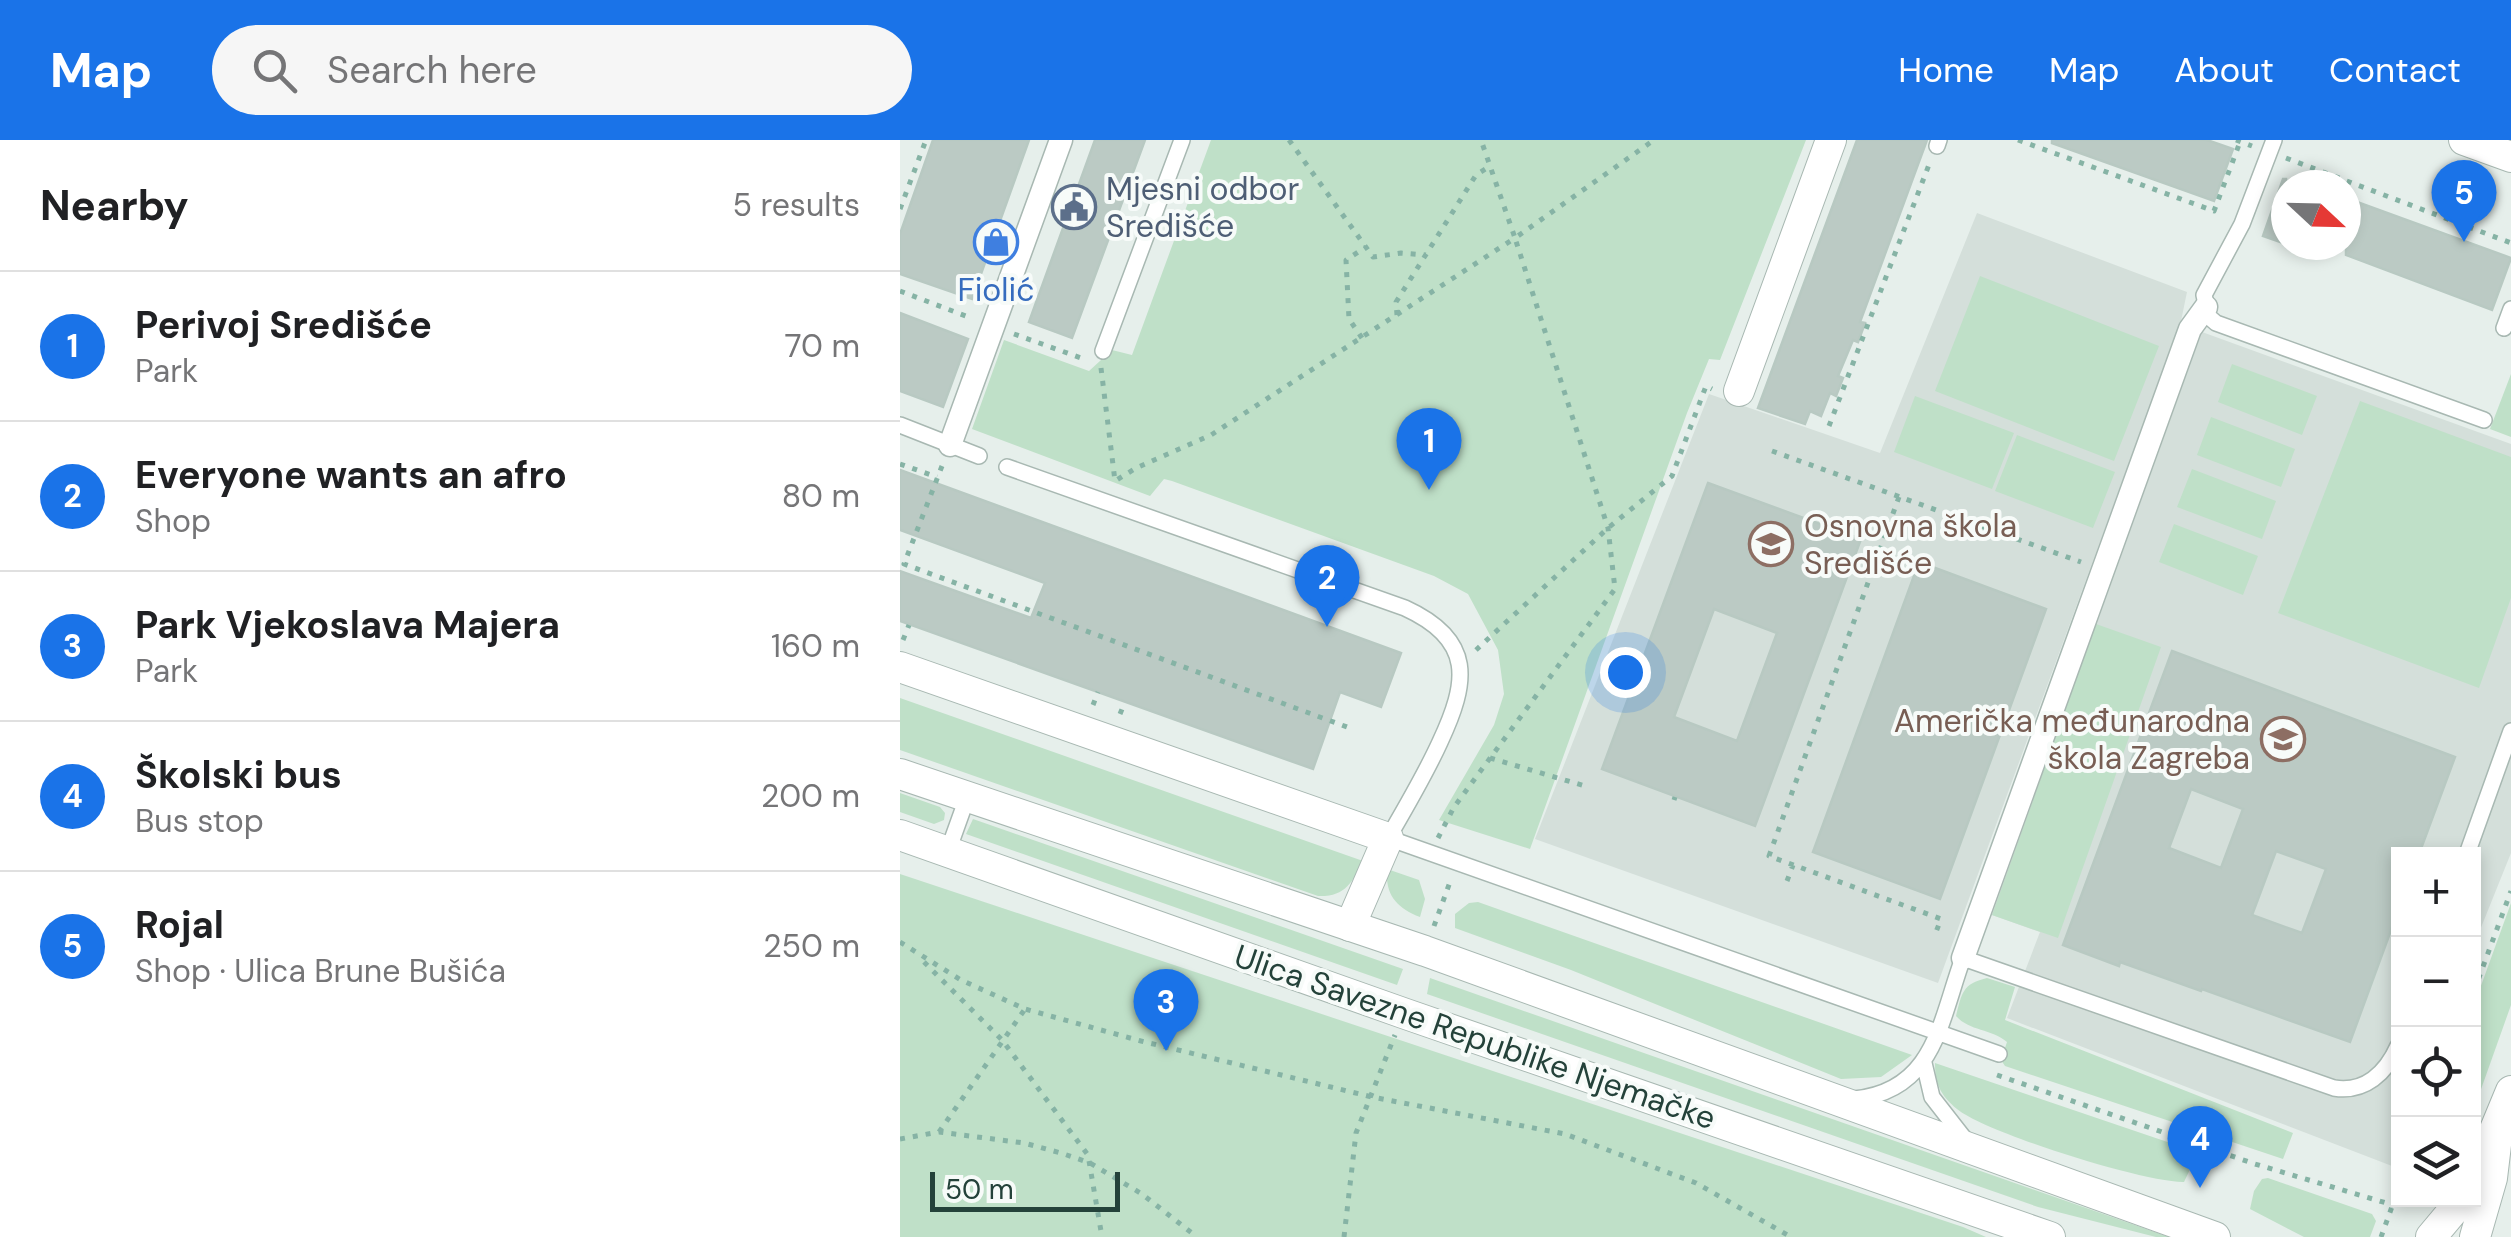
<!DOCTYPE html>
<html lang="en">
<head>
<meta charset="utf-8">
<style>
	body { margin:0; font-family:"DM Sans",sans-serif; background:#f6f6f6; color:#202124 }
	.controls { position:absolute; right:30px; bottom:30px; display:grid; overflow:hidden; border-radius:0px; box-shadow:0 5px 15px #0003 }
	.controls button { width:90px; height:90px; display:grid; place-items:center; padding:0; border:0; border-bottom:2px solid #e0e0e0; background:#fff; color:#202124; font:50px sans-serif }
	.compass { position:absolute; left:1371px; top:30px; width:90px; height:90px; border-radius:50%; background:#fff; box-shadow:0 5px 15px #0003; rotate:112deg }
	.scale { position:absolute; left:30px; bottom:25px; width:190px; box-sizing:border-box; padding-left:10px; border:5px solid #24423a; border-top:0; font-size:28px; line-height:35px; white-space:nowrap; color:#24423a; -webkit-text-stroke:8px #f7fbf9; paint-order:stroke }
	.you { position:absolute; left:725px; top:532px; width:35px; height:35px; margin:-25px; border:8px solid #fff; border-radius:50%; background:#1a73e8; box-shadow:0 0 0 15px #1a73e833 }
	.badge { display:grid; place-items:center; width:65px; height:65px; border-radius:50%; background:#1a73e8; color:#fff; font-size:32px; font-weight:700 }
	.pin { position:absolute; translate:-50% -82px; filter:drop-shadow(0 2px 5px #0008) }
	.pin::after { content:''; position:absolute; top:52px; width:35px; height:30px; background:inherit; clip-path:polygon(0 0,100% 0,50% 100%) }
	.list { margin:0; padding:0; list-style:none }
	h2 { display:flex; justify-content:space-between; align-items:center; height:130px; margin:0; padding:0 40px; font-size:42px }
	h2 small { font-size:32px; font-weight:400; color:#757577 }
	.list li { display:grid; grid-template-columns:65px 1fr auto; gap:30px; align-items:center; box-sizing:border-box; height:150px; padding:0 40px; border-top:2px solid #e0e0e0 }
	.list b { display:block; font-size:38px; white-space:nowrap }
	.list p { margin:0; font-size:32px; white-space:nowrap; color:#757577 }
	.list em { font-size:32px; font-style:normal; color:#757577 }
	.icon { flex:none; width:55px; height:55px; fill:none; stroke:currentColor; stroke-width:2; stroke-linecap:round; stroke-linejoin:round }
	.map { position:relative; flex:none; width:1611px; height:1097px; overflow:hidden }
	header { display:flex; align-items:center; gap:60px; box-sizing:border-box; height:140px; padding:0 50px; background:#1a73e8; color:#fff }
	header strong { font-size:48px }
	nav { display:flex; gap:55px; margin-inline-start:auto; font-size:35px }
	.search { width:700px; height:90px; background:#f6f6f6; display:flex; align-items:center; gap:25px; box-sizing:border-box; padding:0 35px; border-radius:55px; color:#757577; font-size:38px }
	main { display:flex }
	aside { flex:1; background:#fff }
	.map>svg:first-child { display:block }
	.built { fill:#d4dfda }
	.green { fill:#bfe0c8 }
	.building { fill:#bbcac4; stroke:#b8c9c2; stroke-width:2.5; fill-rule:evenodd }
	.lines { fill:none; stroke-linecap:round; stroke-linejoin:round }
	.service-casing { stroke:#a8b8b2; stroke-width:18 }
	.pedestrian-casing { stroke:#a8b8b2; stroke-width:25 }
	.minor-casing { stroke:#a8b8b2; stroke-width:32 }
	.tertiary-casing { stroke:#a8b8b2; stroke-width:32 }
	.path { stroke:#86b3a5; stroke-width:5; stroke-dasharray:5 8; stroke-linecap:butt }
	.service { stroke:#fff; stroke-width:15 }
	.pedestrian { stroke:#fff; stroke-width:22 }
	.minor { stroke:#fff; stroke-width:30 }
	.tertiary { stroke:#fff; stroke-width:30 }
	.labels { text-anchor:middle; stroke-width:8; stroke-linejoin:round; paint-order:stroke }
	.service-label { font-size:32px; fill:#4e5e75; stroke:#f7fbf9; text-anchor:start }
	.shop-label { font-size:32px; fill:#366cbe; stroke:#f7fbf9 }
	.education-label { font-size:32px; fill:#785e54; stroke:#f7fbf9; text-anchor:start }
	.street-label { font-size:32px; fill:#24423a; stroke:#f7fbf9 }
</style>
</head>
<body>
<header>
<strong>Map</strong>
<div class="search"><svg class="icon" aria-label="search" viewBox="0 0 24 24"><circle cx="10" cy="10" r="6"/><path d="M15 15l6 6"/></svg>Search here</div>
<nav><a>Home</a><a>Map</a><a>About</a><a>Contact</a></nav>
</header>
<main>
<aside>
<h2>Nearby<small>5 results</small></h2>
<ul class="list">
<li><span class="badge">1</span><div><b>Perivoj Središće</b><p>Park</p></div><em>70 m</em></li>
<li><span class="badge">2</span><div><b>Everyone wants an afro</b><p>Shop</p></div><em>80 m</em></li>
<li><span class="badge">3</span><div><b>Park Vjekoslava Majera</b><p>Park</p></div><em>160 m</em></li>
<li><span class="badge">4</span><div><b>Školski bus</b><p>Bus stop</p></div><em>200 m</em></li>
<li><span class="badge">5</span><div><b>Rojal</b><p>Shop · Ulica Brune Bušića</p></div><em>250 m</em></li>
</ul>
</aside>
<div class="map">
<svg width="1611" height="1097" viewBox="0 0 1611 1097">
	<rect width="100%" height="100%" fill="#e6efeb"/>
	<path class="built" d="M1077,73L1287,152L1281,181L1038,843L635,699L809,254L980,313Z
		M1302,192L1611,304V713L1574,805V714H1498V1008L1492,1026L1107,878L1140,792L1092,775Z"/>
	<path class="green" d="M311,0H906L820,220L809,219L787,273L630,709L539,680L594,585L604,554L598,510L568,454L534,436L272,341L264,339L250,356L72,289L104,200L189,231L212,210L232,215Z
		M1080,136L1259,206L1214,321L1035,251Z
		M1332,224L1417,256L1402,295L1318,262Z
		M1611,234V297L1590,289Z
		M1015,256L1114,293L1092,349L994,312Z
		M1460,261L1611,317V458L1579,548L1378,473Z
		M1311,277L1395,309L1381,347L1297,315Z
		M1117,295L1215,332L1193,388L1095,351Z
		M1292,329L1376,361L1362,399L1277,367Z
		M1274,384L1358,416L1343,455L1259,422Z
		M1196,484L1261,507L1158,798L1092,775Z
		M0,558L463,721C452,743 445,757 418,756L0,610Z
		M0,653L40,667L45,673L44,680L34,684L0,672Z
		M73,679L503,829L497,845L66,694Z
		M487,729L519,740L525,759L520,777C497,768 485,755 487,729Z
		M0,734L1063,1087L1086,1097H0Z
		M578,762L1012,915L981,937L941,939L671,830L555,788V774L569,763Z
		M1611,763V865L1574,969V865Z
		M530,838L1269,1097H1256L1138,1067L527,854Z
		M1087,838L1115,847L1105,880L1393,993L1383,1019L1105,926L1101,920L1107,902C1092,889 1069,891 1056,876C1062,853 1062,844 1087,838Z
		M1035,923L1291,1010L1295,1019L1284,1042C1246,1043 1086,993 1057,969C1040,955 1035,943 1035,923Z
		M1368,1038L1472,1074L1476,1081L1470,1097H1404L1350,1069L1354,1051L1362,1039Z"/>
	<path class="building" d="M33,0H129L72,159L0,134V94Z
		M195,0H245L172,198L129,182Z
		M957,0H1027L960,182L965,183L958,202L953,200L938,236L943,238L936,256L930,253L921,276L910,271L905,284L858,268Z
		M1152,0H1307L1333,9L1314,61L1152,3Z
		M1383,39H1386V104L1363,96Z
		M1446,58L1611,118L1592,170L1446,115Z
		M0,173L68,199L43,267L0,251Z
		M0,330L501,513L481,567L440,552L413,629L0,481V431L131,478L145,443L0,390Z
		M808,343L961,399L855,686L702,629ZM814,469L877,493L837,601L774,577Z
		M1019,422L1146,469L1040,759L913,712Z
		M1272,511L1555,617L1519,714H1498V771L1450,902L1302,849L1301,851L1220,822L1219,826L1163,805ZM1291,649L1343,669L1321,728L1269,708ZM1376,711L1426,729L1402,793L1352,775Z"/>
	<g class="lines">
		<defs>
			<path id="service" d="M1374,0L1342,84L1304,155L1309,177L1316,183L1584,280
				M1037,6L1039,0
				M1604,188L1611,169
				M203,211L282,0
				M0,285L79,316
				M107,327L505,468C575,500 568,542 540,602C525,635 506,667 488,698L1099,914
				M48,711L67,658
				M1567,714L1611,591
				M1024,923L1032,957L1064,998
				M954,959C1035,951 1040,881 1063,818L1434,948C1465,953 1486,933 1498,906"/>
			<path id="pedestrian" d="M50,305L161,0
				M1063,818L1290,189L1306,167"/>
			<path id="minor" d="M839,251L931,0
				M0,527L488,698L450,786"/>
			<path id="tertiary" d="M1564,0L1611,17
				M0,634L525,811L1315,1097
				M0,695L503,873L1150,1097
				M1589,1004L1611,951
				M1531,1097L1562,1060
				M1575,1097L1592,1038L1598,988"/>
		</defs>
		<use href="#service" class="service-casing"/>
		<use href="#pedestrian" class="pedestrian-casing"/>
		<use href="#minor" class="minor-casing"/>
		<use href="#tertiary" class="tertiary-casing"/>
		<path class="path" d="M389,0L473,117L501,113L526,115
			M1118,0L1314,71L1340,2
			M1336,0L1352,6
			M1386,18L1611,103
			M0,69L26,0
			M0,151L71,178
			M497,175L496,162L576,35L590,26
			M114,194L184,219
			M462,198L449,179L446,120L466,107
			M201,228L215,341L236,328L311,295L615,98L581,0
			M929,286L1030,22
			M872,311L1181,422
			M0,324L37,337
			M42,326L4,424L447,587
			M999,357L869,716L1041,779L1036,792
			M3,500L9,485
			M576,510L708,388L772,336L806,246L812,249
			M193,565L198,552
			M220,574L225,562
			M590,618L685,646
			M774,660L775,657
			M538,698L554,667L715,449L708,388L615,98L754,0
			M887,741L893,725
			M534,786L550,742
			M0,802L61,840L125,869L241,901L472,957L665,994L796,1043L891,1097
			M24,822L102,900L188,1015L202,1097
			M1574,851L1611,751
			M1097,935L1355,1024L1493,1065
			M39,992L125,869
			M0,999L39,992L124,1003L161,1013L190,1023L242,1054L297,1097
			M444,1097L456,993L495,895
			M1481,1097L1498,1050"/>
		<use href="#service" class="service"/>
		<use href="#pedestrian" class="pedestrian"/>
		<use href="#minor" class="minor"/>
		<use href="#tertiary" class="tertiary"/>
	</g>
	<defs>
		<symbol id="civic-ring" viewBox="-11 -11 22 22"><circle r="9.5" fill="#f7fbf9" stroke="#5c6f8a" stroke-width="1.5"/><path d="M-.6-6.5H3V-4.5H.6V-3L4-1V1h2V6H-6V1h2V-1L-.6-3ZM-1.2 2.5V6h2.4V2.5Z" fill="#5c6f8a"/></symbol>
		<symbol id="shop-ring" viewBox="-11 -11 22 22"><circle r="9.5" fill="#f7fbf9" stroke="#3f7fe0" stroke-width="1.5"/><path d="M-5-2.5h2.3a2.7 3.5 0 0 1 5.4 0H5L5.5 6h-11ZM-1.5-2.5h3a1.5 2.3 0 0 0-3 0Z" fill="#3f7fe0"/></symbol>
		<symbol id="school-ring" viewBox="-11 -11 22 22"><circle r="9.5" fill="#f7fbf9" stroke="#8d6e63" stroke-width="1.5"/><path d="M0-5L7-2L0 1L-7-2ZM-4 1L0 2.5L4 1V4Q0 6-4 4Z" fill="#8d6e63"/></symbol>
	</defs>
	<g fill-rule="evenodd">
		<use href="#civic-ring" x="149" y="42" width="50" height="50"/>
		<use href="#shop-ring" x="71" y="77" width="50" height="50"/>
		<use href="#school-ring" x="846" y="379" width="50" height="50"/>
		<use href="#school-ring" x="1358" y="574" width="50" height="50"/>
	</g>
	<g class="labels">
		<g class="service-label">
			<text x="206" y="60">Mjesni odbor<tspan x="206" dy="37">Središće</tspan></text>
		</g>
		<g class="shop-label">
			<text x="96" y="161">Fiolić</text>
		</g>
		<g class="education-label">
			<text x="904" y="397">Osnovna škola<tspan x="904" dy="37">Središće</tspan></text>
			<text x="1350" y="592" text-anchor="end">Američka međunarodna<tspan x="1350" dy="37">škola Zagreba</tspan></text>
		</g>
		<g class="street-label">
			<text transform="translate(575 897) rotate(19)" y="11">Ulica Savezne Republike Njemačke</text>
		</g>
	</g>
</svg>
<div class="controls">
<button>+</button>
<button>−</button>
<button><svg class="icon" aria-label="locate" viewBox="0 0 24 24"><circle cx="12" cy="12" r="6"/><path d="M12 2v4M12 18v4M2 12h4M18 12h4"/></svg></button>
<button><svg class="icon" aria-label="layers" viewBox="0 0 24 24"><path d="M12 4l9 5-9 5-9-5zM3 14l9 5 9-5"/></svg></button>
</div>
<svg class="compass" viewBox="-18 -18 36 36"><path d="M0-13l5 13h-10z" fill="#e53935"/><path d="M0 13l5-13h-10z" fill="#757577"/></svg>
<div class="scale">50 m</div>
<div class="you"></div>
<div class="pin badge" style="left:529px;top:350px">1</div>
<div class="pin badge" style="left:427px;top:487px">2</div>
<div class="pin badge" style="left:266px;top:911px">3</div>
<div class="pin badge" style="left:1300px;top:1048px">4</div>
<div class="pin badge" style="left:1564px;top:102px">5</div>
</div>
</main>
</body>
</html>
